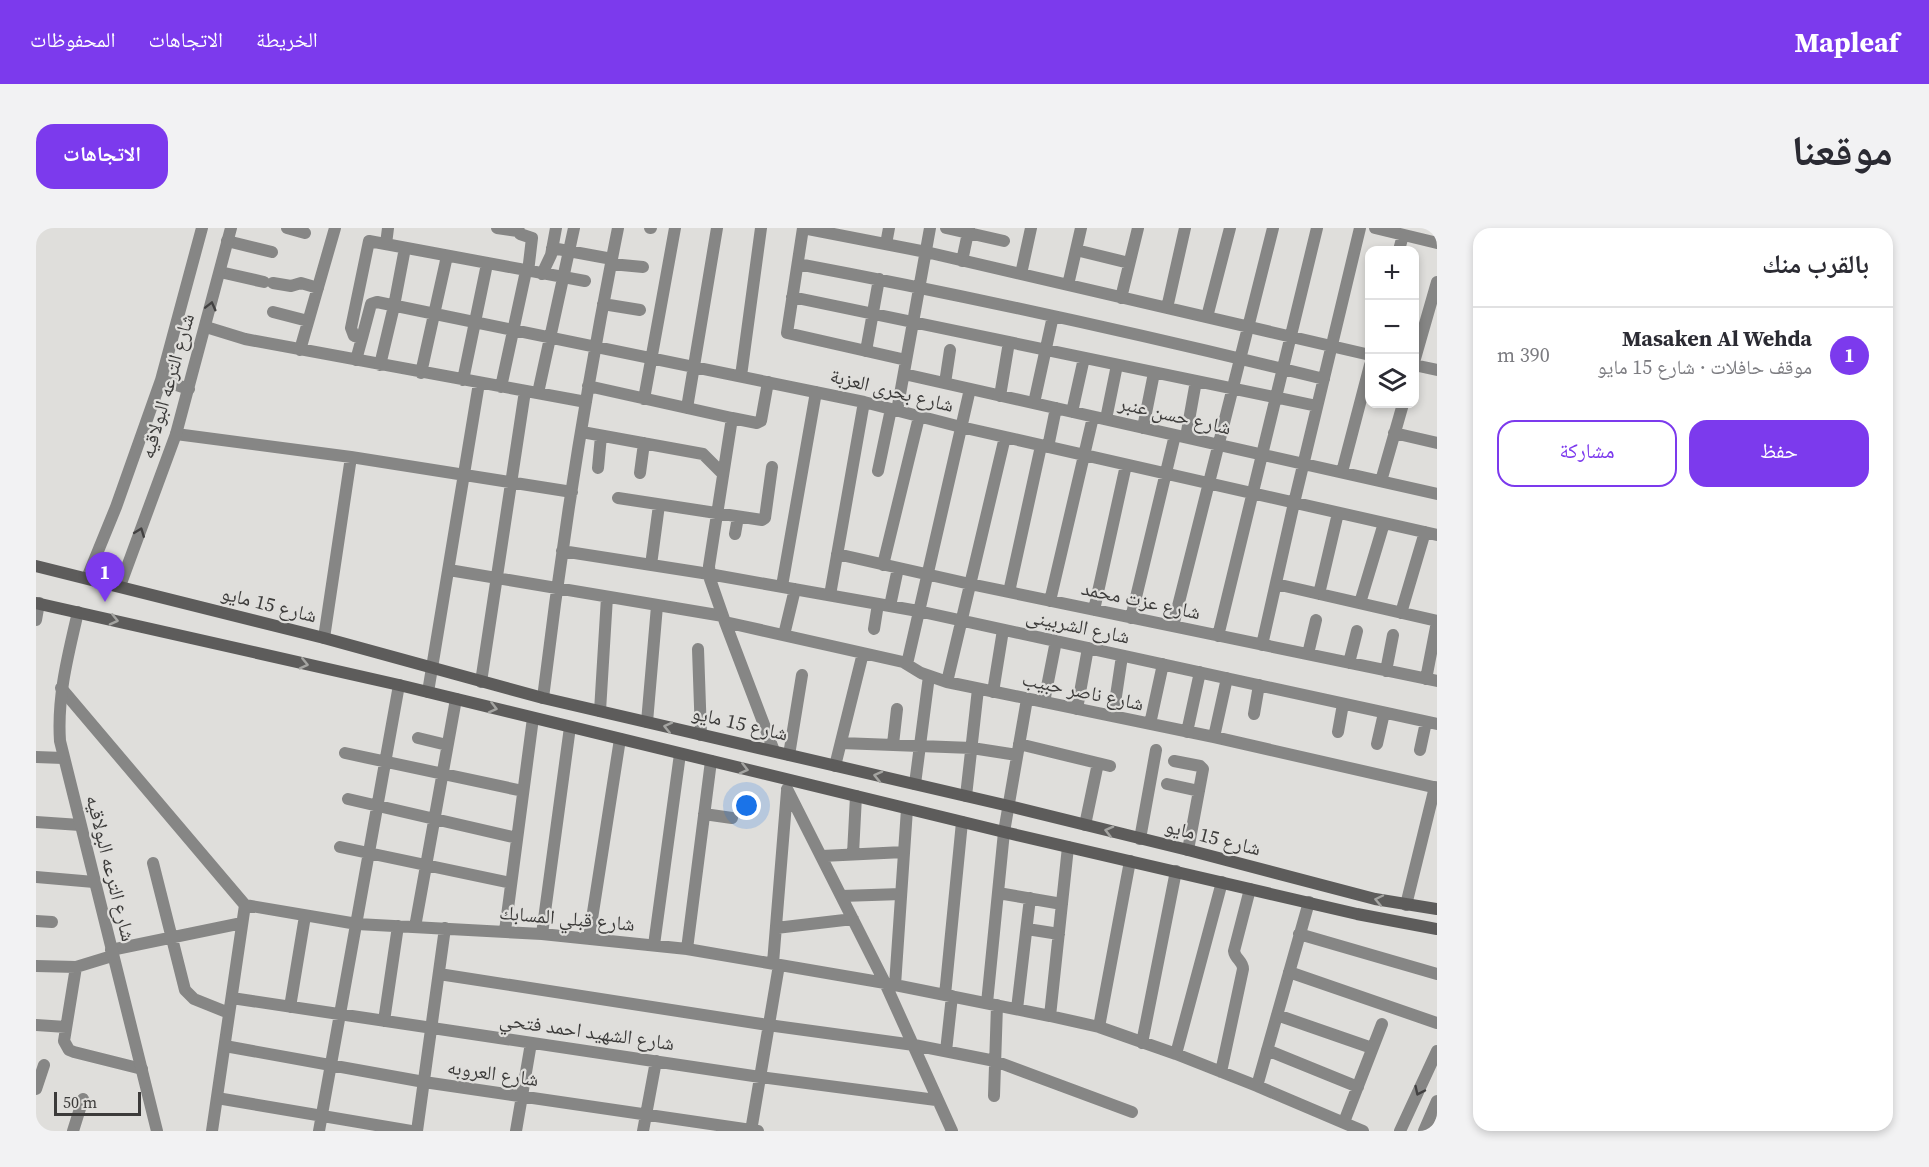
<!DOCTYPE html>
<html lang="ar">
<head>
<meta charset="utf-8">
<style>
	body { margin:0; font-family:"Source Serif 4","Noto Naskh Arabic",serif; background:#f2f2f3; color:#2b2b33; direction:rtl }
	.controls { position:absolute; right:18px; top:18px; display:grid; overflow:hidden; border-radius:12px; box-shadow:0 3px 9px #0003 }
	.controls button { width:54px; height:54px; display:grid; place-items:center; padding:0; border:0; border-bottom:2px solid #e1e1e2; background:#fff; color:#2b2b33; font:30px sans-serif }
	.scale { position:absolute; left:18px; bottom:15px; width:87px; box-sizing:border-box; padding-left:6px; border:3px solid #3c3b3a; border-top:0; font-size:16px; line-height:21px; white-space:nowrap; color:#3c3b3a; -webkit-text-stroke:4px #dfdedb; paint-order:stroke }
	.you { position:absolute; left:711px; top:578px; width:21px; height:21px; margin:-15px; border:4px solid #fff; border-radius:50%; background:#1a73e8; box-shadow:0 0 0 9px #1a73e833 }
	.badge { display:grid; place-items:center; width:39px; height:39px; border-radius:50%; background:#7c3aed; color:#fff; font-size:20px; font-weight:700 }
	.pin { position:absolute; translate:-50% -50px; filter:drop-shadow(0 2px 3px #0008) }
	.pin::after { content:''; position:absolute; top:32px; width:21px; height:18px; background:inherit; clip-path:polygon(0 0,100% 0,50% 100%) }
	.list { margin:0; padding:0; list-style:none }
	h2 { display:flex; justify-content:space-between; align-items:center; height:78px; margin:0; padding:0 24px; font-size:26px }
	h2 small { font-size:20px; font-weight:400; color:#7c7c81 }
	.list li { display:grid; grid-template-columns:39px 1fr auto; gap:18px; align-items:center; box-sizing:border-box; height:96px; padding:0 24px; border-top:2px solid #e1e1e2 }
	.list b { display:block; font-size:22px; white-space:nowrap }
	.list p { margin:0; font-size:20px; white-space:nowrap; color:#7c7c81 }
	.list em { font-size:20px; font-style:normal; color:#7c7c81 }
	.actions { display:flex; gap:12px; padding:18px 24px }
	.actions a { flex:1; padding:14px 0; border:2px solid #7c3aed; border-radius:18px; text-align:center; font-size:21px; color:#7c3aed }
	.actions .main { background:#7c3aed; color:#fff }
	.icon { flex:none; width:33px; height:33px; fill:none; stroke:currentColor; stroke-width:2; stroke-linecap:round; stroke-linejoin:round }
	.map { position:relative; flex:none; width:1401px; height:903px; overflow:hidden; direction:ltr; border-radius:18px }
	header { display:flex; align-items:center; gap:36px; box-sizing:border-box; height:84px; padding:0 30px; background:#7c3aed; color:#fff }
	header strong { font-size:28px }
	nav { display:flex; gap:33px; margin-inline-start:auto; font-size:21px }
	.intro { display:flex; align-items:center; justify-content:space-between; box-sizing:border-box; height:144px; padding:0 36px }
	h1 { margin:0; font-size:42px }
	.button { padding:15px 27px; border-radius:18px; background:#7c3aed; color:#fff; font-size:21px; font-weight:700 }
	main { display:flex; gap:36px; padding:0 36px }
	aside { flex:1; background:#fff; border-radius:18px; box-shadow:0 3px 9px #0003 }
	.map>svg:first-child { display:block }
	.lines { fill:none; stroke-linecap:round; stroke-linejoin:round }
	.minor { stroke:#868685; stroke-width:12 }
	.tertiary { stroke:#868685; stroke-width:12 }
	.secondary { stroke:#5d5c5b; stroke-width:12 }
	.oneway { stroke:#434242 }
	.oneway2 { stroke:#a4a4a1 }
	.labels { text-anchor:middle; stroke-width:4.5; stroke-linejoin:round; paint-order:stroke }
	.street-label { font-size:20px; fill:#3c3b3a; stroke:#dfdedb }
</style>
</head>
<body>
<header>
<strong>Mapleaf</strong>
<nav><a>الخريطة</a><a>الاتجاهات</a><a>المحفوظات</a></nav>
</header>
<div class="intro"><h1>موقعنا</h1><a class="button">الاتجاهات</a></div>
<main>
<aside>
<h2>بالقرب منك<small></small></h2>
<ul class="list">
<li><span class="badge">1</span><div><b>Masaken Al Wehda</b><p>موقف حافلات · شارع 15 مايو</p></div><em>390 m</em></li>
</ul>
<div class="actions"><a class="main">حفظ</a><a>مشاركة</a></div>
</aside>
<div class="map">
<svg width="1401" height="903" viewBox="0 0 1401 903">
	<rect width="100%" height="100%" fill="#dfdedb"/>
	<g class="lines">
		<path class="minor" d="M251,0L269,5
			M461,0L482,3
			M482,0L484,6L496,10L492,44
			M614,0H615
			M910,0L968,13
			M1339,0L1401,15
			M191,13L236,24
			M350,16L352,0
			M850,16L853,0
			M516,20L576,31
			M1040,22L1093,35
			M1363,22L1367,7
			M926,33L933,0
			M575,36L607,39
			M762,36C938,69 1113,108 1288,151
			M184,44L228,54
			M506,46L515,27L520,0
			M985,46L995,0
			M237,55L255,58L265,55L282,60
			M1032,57L1045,0
			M756,69L1281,178
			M1085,70L1102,0
			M567,76L604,82
			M1131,80L1149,0
			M237,84L272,93
			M1171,89L1194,0
			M170,99L209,111L550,174
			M326,110L335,76L341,74L828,174L925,199L1401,307
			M264,122L299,0
			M830,123L843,51
			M320,132L326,110L318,108L315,100L333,13L549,53
			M870,132L751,105L767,0L890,24L1334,127
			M1378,134L1401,54
			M344,137L358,78L369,20
			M1378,137L1401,142
			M385,145L411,28
			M868,146L1401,266
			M705,148L725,0
			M427,152L451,36
			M732,154L725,193L721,195L696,190L673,338L674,351L689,394L738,523
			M909,155L914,122
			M552,158L696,190
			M465,159L490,43
			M502,165L538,0
			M964,168L973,114
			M608,171L639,0
			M998,175L1017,88
			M651,180L681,0
			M861,183L894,0
			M1036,184L1048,130
			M1070,191L1081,137
			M1107,200L1118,145
			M546,204L667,226L687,246
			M1358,205L1401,215
			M140,206L315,229L536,264
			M1150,209L1160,153
			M1012,219L1020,180
			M562,240L565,208
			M842,243L855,181
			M1306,244L1334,137
			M604,245L608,215
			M1345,253L1367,176
			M582,270L726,292L729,290L736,239
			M699,306L702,289
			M526,323L673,346L882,383L1401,496
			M801,326L934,356L1401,453
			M615,337L623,277
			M847,337L883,189
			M413,342L687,388
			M1240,356L1401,393
			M746,358L780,164
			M973,364L1005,218
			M1283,366L1302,285
			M794,367L828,174
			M1014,373L1057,189
			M1324,375L1348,295
			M854,378L862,340
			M1058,382L1090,237
			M1365,385L1389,304
			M1095,390L1139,207
			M0,392L3,375
			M689,394L867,434L885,445L911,454L1178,509L1401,560
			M1137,398L1237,0
			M838,401L842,376
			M748,407L759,361
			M1182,408L1281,0
			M288,410L315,229
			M1226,417L1258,275L1324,0
			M662,421L665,507
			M1272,426L1280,392
			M1313,435L1321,403
			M871,436L934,161
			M1350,443L1357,407
			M1390,451L1401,394
			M445,454L489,163
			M911,454L969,209
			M25,460L209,677
			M392,464L443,155
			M957,464L967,402
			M507,470C526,312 551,155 582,0
			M1008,474L1020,413
			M1041,481L1052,420
			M564,483L571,369
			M1218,486L1223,457
			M1077,488L1086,428
			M611,494L621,378
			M1114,496L1127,436
			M1151,504L1164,444
			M1302,504L1307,476
			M1178,509L1191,450
			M382,510L411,517
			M805,515L936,520L981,527
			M857,516L861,481
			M983,516L1074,538
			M1341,516L1348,485
			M1384,522L1390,494
			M309,525L487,563
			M753,527L766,447
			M0,529L27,530
			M1138,533L1164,538L1167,541L1152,622
			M799,538L827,425
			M879,556L893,448
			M1131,556L1163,563
			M751,561L849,755L916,903
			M930,568L942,461
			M312,571L481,610
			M668,586L696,590
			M0,594L44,597
			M1049,597L1062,535
			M1104,611L1120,522
			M304,619L475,655
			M817,626L820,568
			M786,628L868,624
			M117,635L149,762L158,771L193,785
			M0,649L58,654
			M962,665L1026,676
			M806,668L865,666
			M209,677L321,696L506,706L651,721L849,755L1014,788L1063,799L1140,826L1221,858L1327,903
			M1370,677L1399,559
			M0,693L16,694
			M379,699L420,471
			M740,700L817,691
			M991,701L1023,706
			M469,703L497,490
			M506,706L534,499
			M1263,706L1401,746
			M553,710L584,511
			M618,717L644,526
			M651,721L675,533
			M75,722L206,695
			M737,735L751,563
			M0,738L40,739L76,728
			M40,739L28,813L33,822L38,824L106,841
			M1253,744L1401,795
			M403,746L732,797L878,817L959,833L1096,884
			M859,757L871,581
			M909,767L926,594
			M196,770L724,849L900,872
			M951,775L968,604L991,471
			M254,779L269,688
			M981,781L994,670
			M1241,787L1336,820
			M1014,788L1032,619
			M348,793L362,698
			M0,797L30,799
			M1063,799L1094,633
			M1106,815L1140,643
			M189,818L388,854L722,903
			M1231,822L1322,859
			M910,823L916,768
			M1140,826L1186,654
			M1185,844L1207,741C1207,733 1199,731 1198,723L1214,661
			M1221,858L1273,674
			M0,861L8,837
			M958,868L961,777
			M181,870L375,903
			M1308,894L1346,796
			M37,903L47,871
			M176,903L209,677
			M283,903L363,457
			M381,903L409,700
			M480,903L495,815
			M607,903L620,833
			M715,903L743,737
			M1364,903L1401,823
			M1388,903L1401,873"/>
		<path class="tertiary" d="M125,152L153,161
			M51,350L80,279L125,152L166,0
			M84,358L140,206L195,0
			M42,384C32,427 21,469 24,513L121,903"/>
		<path class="secondary" d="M0,338L288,410L507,470L973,578L1152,622L1339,671L1401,681
			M0,375L363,457L968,604L1321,686L1401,701"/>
	</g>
	<defs><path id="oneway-chevron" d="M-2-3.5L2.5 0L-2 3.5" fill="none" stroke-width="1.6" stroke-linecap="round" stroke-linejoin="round" transform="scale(1.5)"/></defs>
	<g class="oneway">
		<use href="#oneway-chevron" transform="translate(175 78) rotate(-76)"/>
		<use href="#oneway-chevron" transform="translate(104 304) rotate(-69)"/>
		<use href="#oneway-chevron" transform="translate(1383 863) rotate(115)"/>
	</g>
	<g class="oneway2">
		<use href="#oneway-chevron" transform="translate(78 392) rotate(13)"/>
		<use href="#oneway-chevron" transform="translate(268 436) rotate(13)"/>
		<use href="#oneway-chevron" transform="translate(457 480) rotate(14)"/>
		<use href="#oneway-chevron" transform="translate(632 499) rotate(-167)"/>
		<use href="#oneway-chevron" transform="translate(708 541) rotate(14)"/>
		<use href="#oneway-chevron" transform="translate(842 548) rotate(-167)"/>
		<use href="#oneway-chevron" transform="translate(1073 603) rotate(-166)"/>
		<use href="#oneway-chevron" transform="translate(1343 672) rotate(-168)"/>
	</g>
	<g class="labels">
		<g class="street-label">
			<text transform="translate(131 158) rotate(-74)" y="7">شارع الترعه البولاقيه</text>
			<text transform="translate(856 162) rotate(14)" y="7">شارع بحرى العزبة</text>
			<text transform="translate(1139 187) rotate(13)" y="7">شارع حسن عنبر</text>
			<text transform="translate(1105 372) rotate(12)" y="7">شارع عزت محمد</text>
			<text transform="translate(233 376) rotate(14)" y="7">شارع 15 مايو</text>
			<text transform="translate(1042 398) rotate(12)" y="7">شارع الشربينى</text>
			<text transform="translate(1047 463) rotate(12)" y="7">شارع ناصر حبيب</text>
			<text transform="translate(704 495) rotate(13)" y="7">شارع 15 مايو</text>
			<text transform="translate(1177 609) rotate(14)" y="7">شارع 15 مايو</text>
			<text transform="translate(75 640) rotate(76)" y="7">شارع الترعه البولاقيه</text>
			<text transform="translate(531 690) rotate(5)" y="7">شارع قبلي المسابك</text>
			<text transform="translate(551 803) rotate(8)" y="7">شارع الشهيد احمد فتحي</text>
			<text transform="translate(457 845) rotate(8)" y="7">شارع العروبه</text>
		</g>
	</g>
</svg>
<div class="controls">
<button>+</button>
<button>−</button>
<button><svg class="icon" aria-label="layers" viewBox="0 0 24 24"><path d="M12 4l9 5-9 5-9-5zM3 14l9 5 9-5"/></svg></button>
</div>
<div class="scale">50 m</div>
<div class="you"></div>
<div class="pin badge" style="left:69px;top:374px">1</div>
</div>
</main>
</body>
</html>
